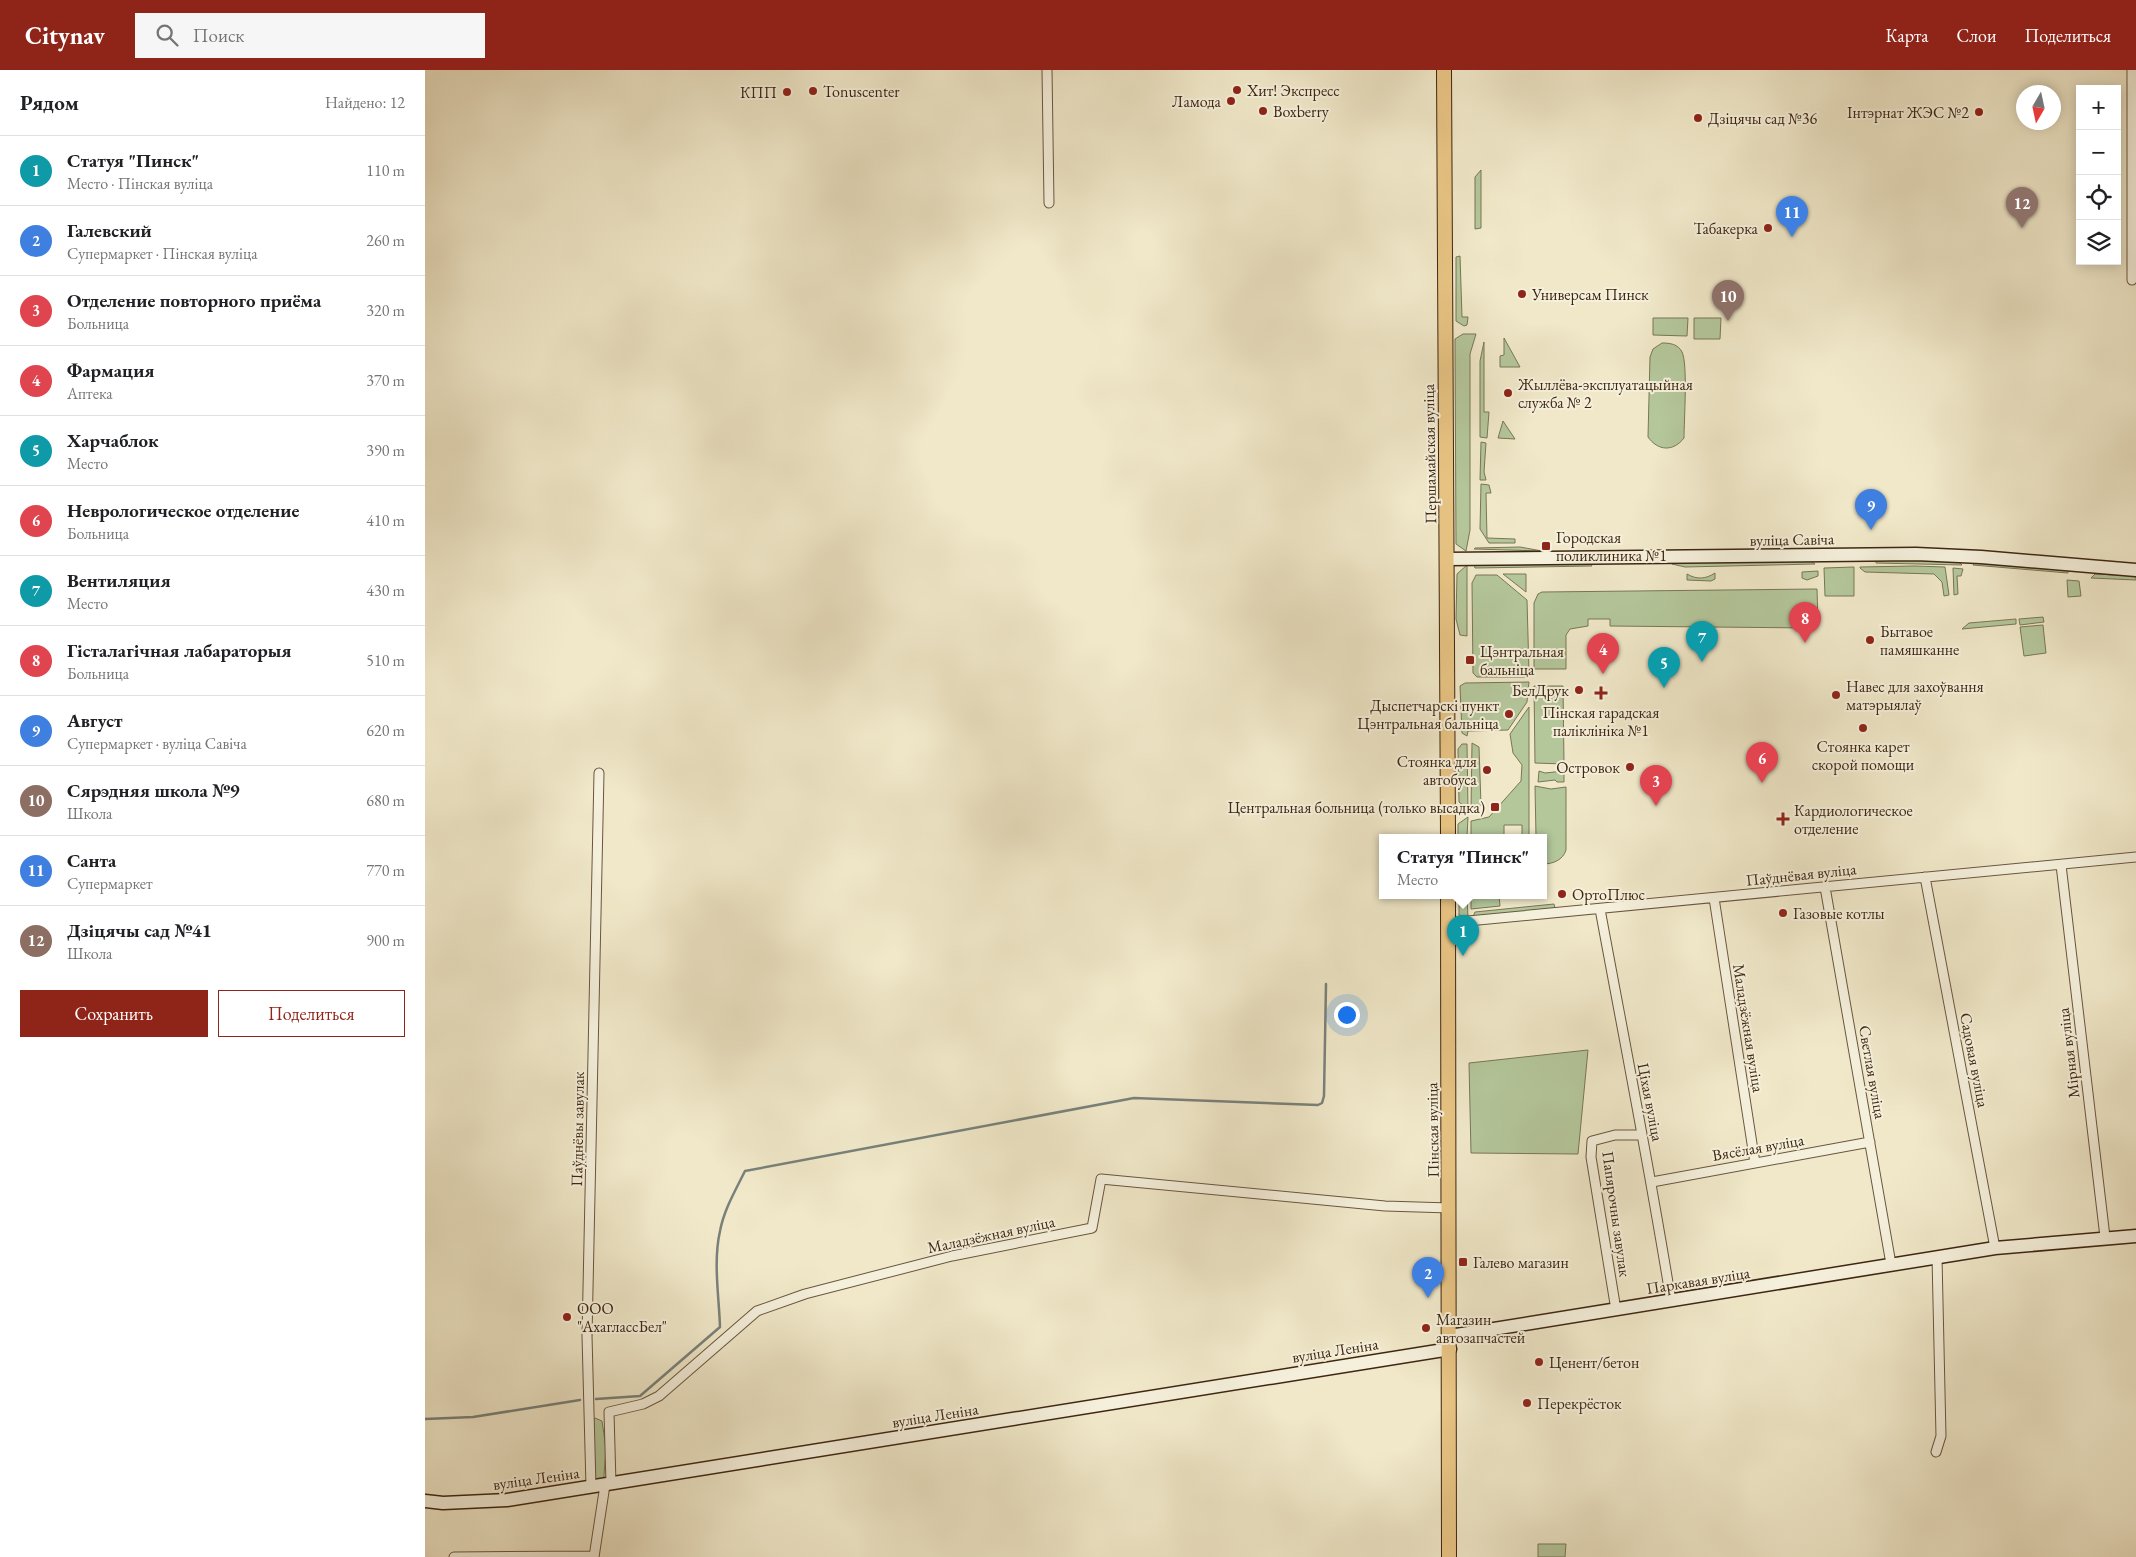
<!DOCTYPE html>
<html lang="ru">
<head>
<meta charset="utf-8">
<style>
	body { margin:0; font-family:"EB Garamond",serif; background:#f6f6f6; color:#202124 }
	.controls { position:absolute; right:15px; top:15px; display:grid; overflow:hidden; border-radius:0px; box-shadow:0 2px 12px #0003 }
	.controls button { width:45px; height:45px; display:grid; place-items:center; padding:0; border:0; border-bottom:1px solid #e0e0e0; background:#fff; color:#202124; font:25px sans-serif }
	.compass { position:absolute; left:1591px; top:15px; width:45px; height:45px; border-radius:50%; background:#fff; box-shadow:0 2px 12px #0003; rotate:189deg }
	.you { position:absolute; left:921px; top:944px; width:18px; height:18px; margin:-12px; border:4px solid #fff; border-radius:50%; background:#1a73e8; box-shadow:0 0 0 8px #1a73e833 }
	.badge { display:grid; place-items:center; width:32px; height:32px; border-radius:50%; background:#8f2418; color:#fff; font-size:16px; font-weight:700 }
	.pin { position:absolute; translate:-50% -41px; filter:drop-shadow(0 1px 2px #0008) }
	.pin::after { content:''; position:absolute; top:26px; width:18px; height:15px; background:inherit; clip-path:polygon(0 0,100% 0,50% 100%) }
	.popup { position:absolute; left:954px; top:764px; width:168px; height:65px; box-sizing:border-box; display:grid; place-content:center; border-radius:0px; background:#fff; filter:drop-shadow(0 1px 4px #0005); font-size:16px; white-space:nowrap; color:#757577 }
	.popup b { font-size:19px; color:#202124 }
	.popup::after { content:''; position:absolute; left:50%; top:100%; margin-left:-10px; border:10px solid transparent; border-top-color:#fff }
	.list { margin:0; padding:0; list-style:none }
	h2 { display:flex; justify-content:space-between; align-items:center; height:65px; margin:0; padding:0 20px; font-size:21px }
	h2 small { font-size:16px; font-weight:400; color:#757577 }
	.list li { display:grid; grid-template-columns:32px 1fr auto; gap:15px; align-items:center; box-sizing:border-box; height:70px; padding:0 20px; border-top:1px solid #e0e0e0 }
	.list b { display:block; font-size:19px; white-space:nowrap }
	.list p { margin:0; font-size:16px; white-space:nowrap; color:#757577 }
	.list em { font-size:16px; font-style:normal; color:#757577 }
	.actions { display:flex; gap:10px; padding:15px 20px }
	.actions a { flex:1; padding:11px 0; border:1px solid #8f2418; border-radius:0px; text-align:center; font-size:18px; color:#8f2418 }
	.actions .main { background:#8f2418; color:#fff }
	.icon { flex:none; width:28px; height:28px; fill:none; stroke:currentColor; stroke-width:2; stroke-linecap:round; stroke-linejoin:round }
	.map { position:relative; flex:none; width:1711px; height:1487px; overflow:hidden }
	header { display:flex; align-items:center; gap:30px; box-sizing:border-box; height:70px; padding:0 25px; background:#8f2418; color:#fff }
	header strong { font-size:24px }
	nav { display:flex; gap:28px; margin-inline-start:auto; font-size:18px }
	.search { width:350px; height:45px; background:#f6f6f6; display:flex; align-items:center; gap:12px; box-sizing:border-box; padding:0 18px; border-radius:0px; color:#757577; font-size:19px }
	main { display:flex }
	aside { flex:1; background:#fff }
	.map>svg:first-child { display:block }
	.green { fill:#b4c79b; stroke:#797656 }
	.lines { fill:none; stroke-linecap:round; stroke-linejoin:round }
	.stream { stroke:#79817b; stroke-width:2.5 }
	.street-casing { stroke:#6a563f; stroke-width:11 }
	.secondary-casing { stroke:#3e2611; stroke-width:15 }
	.primary-casing { stroke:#3e2611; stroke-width:16 }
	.street { stroke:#f5f0dc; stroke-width:9 }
	.secondary { stroke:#f5f0dc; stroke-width:12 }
	.primary { stroke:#e8c484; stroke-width:14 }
	.poi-dot { fill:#8f2418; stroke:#f5f0dc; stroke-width:2 }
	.labels { text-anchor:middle; stroke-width:4; stroke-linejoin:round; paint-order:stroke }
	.poi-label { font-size:16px; fill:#3e2611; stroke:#f5f0dc; text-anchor:start }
	.street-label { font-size:16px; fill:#3e2611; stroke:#f5f0dc }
</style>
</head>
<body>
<header>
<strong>Citynav</strong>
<div class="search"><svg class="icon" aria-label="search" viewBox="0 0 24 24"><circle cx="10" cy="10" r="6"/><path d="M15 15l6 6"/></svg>Поиск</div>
<nav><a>Карта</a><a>Слои</a><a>Поделиться</a></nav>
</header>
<main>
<aside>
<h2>Рядом<small>Найдено: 12</small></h2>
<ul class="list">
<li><span class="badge" style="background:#0f9aa8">1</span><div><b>Статуя &quot;Пинск&quot;</b><p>Место · Пінская вуліца</p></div><em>110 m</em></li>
<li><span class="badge" style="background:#3f7fe0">2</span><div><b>Галевский</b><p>Супермаркет · Пінская вуліца</p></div><em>260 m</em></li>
<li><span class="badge" style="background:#e0444e">3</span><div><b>Отделение повторного приёма</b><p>Больница</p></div><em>320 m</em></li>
<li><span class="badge" style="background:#e0444e">4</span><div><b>Фармация</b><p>Аптека</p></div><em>370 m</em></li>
<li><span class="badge" style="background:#0f9aa8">5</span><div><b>Харчаблок</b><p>Место</p></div><em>390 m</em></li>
<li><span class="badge" style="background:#e0444e">6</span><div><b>Неврологическое отделение</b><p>Больница</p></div><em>410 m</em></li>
<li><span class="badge" style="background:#0f9aa8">7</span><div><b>Вентиляция</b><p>Место</p></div><em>430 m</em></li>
<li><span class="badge" style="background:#e0444e">8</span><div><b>Гісталагічная лабараторыя</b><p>Больница</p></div><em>510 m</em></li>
<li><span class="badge" style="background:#3f7fe0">9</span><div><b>Август</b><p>Супермаркет · вуліца Савіча</p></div><em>620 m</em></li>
<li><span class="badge" style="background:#8d6e63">10</span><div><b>Сярэдняя школа №9</b><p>Школа</p></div><em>680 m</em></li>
<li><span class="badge" style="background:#3f7fe0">11</span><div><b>Санта</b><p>Супермаркет</p></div><em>770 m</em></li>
<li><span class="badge" style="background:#8d6e63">12</span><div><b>Дзіцячы сад №41</b><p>Школа</p></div><em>900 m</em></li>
</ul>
<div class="actions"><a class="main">Сохранить</a><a>Поделиться</a></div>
</aside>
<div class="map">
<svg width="1711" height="1487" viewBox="0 0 1711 1487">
	<rect width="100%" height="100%" fill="#f0e8c9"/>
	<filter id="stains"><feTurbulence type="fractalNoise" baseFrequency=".004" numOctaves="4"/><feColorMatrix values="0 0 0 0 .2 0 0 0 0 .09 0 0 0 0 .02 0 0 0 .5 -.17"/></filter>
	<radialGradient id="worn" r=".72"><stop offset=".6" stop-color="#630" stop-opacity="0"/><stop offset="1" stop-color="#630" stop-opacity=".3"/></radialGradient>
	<path class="green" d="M1056,100V158L1050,159V107Z
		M1035,186L1037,247H1043L1042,255L1039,256L1031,251V187Z
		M1228,248H1263L1262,266L1228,265Z
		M1269,248H1296L1295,269H1269Z
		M1038,264H1051L1045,284V460L1041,481L1031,474L1030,269Z
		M1079,268L1095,297H1075V286L1079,285Z
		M1059,272V342H1064L1062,368L1055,367V291Z
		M1237,273C1245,273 1253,274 1257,282C1263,294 1259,351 1259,368C1248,382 1233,381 1223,367L1225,287L1228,279Z
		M1078,351L1090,369L1073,368Z
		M1056,372L1061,373L1059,402L1061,410H1055Z
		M1056,414L1064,415L1066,423H1061L1062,468L1090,469V473H1064L1055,459Z
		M1095,477L1117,481L1049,479L1050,478Z
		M1451,489L1534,492L1537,495L1451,493Z
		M1386,491L1390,494L1260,497L1247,494L1252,492Z
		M1550,492L1643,499V503L1548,495Z
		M1165,493L1167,496L1050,498L1049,494Z
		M1042,495V566L1035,565L1031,549L1032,504Z
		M1490,496L1520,497L1524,525L1519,526L1517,512L1509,504L1440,502L1435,498V497Z
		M1429,497V526H1400L1399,498Z
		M1528,498L1538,499L1536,506H1532L1533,524L1529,525Z
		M1393,501V506L1382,510L1377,508V502Z
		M1290,503V509L1286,511L1262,510V504C1272,510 1281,509 1290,503Z
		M1078,504H1101V522Z
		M1670,504L1711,506V510L1666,508Z
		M1051,505H1072L1102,530L1104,603L1100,607H1052L1048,603L1047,513Z
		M1642,510L1654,511L1656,526L1643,527Z
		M1392,519L1393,553L1387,558L1185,556V549H1163V556L1145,559L1141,565V599H1109V533L1113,524L1117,522Z
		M1618,547L1619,552L1595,555L1594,549Z
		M1591,549V554L1537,559L1544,553Z
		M1618,555L1621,583L1599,586L1595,557Z
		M1104,612L1102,632L1083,660L1043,661L1042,666L1037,663L1035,616L1040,613Z
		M1109,616H1138L1139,694L1110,693Z
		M1104,637V767H1097V755H1079V767H1046V751L1064,747L1096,711L1097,695L1088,683L1085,664Z
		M1047,673L1054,677L1056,735L1046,739Z
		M1037,674H1042L1043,739L1034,732L1033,679Z
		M1114,701L1120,703L1139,701V712H1132L1130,710L1113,712Z
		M1110,716L1126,719L1141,717V780C1138,790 1128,794 1118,794V767H1111Z
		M1043,747L1042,767H1033V754Z
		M1034,825H1042L1043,849L1034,845Z
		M1046,825H1074L1075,836L1046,839Z
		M1129,834L1130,838L1127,840L1047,849L1050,842Z
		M1163,980L1153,1084L1046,1083L1044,993Z
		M170,1348L177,1351L181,1378L179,1406L178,1410L172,1411L169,1409L167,1351Z
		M1113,1474H1141L1140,1487H1113Z"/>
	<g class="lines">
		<path class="stream" d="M171,1329L215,1326L295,1257C294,1226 288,1192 295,1161C299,1140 310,1121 320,1101L709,1028L893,1035L897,1033L899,1026L901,914
			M0,1349L48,1347L155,1330"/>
		<defs>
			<path id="street" d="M622,0L624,133
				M1707,0V210
				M1636,795L1680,1167
				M1500,807L1570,1178
				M1400,817L1466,1194
				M1289,828L1330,1093
				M1175,839C1199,969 1225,1100 1246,1231
				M1022,853L1711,787
				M1227,1112L1445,1072
				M1191,1240L1166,1087L1167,1071L1190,1065H1216
				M1511,1382L1516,1366L1512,1187
				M186,1414L184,1342L218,1334L234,1326L332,1241L380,1224L527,1186L667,1158L676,1109L960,1136L1025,1138
				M166,1417L162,1266L174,703
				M29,1487L169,1486
				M169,1487L180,1415"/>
			<path id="secondary" d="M1022,489L1491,484L1556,487L1711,500
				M1025,1266L1570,1178L1711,1166
				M0,1431L18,1433L82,1430L1025,1279"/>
			<path id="primary" d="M1019,0L1023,767
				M1023,825L1024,1487"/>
		</defs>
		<use href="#street" class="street-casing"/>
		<use href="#secondary" class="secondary-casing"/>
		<use href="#primary" class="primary-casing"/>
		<use href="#street" class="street"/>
		<use href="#secondary" class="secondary"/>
		<use href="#primary" class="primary"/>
	</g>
	<g class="poi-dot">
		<circle cx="812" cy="20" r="5"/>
		<circle cx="388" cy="21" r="5"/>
		<circle cx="362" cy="22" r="5"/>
		<circle cx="806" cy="31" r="5"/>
		<circle cx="838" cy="41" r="5"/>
		<circle cx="1554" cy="42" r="5"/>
		<circle cx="1273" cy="48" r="5"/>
		<circle cx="1343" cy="158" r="5"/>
		<circle cx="1097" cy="224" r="5"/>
		<circle cx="1083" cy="323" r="5"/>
		<rect x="1116" y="471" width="10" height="10" rx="2.5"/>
		<circle cx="1445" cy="570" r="5"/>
		<rect x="1040" y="585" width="10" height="10" rx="2.5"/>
		<circle cx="1154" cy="620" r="5"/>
		<path d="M1173.5 615.5h5v5h5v5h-5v5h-5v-5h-5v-5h5z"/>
		<circle cx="1411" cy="625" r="5"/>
		<circle cx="1084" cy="644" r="5"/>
		<circle cx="1438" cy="658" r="5"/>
		<circle cx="1205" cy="697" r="5"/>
		<circle cx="1062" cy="700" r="5"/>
		<rect x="1065" y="732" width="10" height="10" rx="2.5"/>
		<path d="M1355.5 741.5h5v5h5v5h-5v5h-5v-5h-5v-5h5z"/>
		<circle cx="1137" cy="824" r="5"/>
		<circle cx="1358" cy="843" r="5"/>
		<rect x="1033" y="1187" width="10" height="10" rx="2.5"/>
		<circle cx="142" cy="1247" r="5"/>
		<circle cx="1001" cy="1258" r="5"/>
		<circle cx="1114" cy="1292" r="5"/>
		<circle cx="1102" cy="1333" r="5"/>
	</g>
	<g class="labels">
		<g class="poi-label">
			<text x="822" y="26">Хит! Экспресс</text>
			<text x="398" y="27">Tonuscenter</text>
			<text x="352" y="28" text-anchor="end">КПП</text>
			<text x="796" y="37" text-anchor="end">Ламода</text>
			<text x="848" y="47">Boxberry</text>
			<text x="1544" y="48" text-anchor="end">Інтэрнат ЖЭС №2</text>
			<text x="1283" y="54">Дзіцячы сад №36</text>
			<text x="1333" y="164" text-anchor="end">Табакерка</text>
			<text x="1107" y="230">Универсам Пинск</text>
			<text x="1093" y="320">Жыллёва-эксплуатацыйная<tspan x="1093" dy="18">служба № 2</tspan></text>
			<text x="1131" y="473">Городская<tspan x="1131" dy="18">поликлиника №1</tspan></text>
			<text x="1455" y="567">Бытавое<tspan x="1455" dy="18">памяшканне</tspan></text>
			<text x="1055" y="587">Цэнтральная<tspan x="1055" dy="18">бальніца</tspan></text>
			<text x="1421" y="622">Навес для захоўвання<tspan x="1421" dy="18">матэрыялаў</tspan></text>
			<text x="1144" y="626" text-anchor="end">БелДрук</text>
			<text x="1074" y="641" text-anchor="end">Дыспетчарскі пункт<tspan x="1074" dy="18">Цэнтральная бальніца</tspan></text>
			<text x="1176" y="648" text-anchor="middle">Пінская гарадская<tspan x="1176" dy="18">паліклініка №1</tspan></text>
			<text x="1438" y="682" text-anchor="middle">Стоянка карет<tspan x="1438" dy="18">скорой помощи</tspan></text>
			<text x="1052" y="697" text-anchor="end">Стоянка для<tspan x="1052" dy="18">автобуса</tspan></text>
			<text x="1195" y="703" text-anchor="end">Островок</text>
			<text x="1060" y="743" text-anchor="end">Центральная больница (только высадка)</text>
			<text x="1369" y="746">Кардиологическое<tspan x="1369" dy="18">отделение</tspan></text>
			<text x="1147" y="830">ОртоПлюс</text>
			<text x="1368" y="849">Газовые котлы</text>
			<text x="1048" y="1198">Галево магазин</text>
			<text x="152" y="1244">ООО<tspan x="152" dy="18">"АхаглассБел"</tspan></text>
			<text x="1011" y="1255">Магазин<tspan x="1011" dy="18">автозапчастей</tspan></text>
			<text x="1124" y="1298">Ценент/бетон</text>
			<text x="1112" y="1339">Перекрёсток</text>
		</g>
		<g class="street-label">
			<text transform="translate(1004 384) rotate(-91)" y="6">Першамайская вуліца</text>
			<text transform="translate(1367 469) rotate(-1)" y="6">вуліца Савіча</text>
			<text transform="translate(1376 804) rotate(-6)" y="6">Паўднёвая вуліца</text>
			<text transform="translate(1324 958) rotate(81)" y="6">Маладзёжная вуліца</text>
			<text transform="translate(1643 983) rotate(-97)" y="6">Мірная вуліца</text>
			<text transform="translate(1550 990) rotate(79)" y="6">Садовая вуліца</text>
			<text transform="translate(1448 1002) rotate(80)" y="6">Светлая вуліца</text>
			<text transform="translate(1226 1032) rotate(79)" y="6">Ціхая вуліца</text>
			<text transform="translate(152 1059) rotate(-89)" y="6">Паўднёвы завулак</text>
			<text transform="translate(1007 1060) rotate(-91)" y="6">Пінская вуліца</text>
			<text transform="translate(1333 1077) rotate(-10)" y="6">Вясёлая вуліца</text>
			<text transform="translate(1192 1144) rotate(82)" y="6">Папярочны завулак</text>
			<text transform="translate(566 1164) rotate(-12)" y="6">Маладзёжная вуліца</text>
			<text transform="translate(1273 1210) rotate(-9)" y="6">Паркавая вуліца</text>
			<text transform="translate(910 1280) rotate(-9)" y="6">вуліца Леніна</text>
			<text transform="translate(510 1345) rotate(-9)" y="6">вуліца Леніна</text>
			<text transform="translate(111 1408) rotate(-8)" y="6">вуліца Леніна</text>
		</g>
	</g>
	<rect width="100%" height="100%" filter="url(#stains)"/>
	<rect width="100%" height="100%" fill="url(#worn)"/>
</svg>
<div class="controls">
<button>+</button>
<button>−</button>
<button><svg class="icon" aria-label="locate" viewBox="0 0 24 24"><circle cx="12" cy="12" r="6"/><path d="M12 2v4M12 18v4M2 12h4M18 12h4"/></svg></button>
<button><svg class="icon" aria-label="layers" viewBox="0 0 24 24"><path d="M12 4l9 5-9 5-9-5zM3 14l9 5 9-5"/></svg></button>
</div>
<svg class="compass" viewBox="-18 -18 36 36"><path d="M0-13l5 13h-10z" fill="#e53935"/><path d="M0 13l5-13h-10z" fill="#757577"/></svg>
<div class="you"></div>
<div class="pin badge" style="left:1038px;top:886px;background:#0f9aa8">1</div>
<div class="popup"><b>Статуя &quot;Пинск&quot;</b>Место</div>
<div class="pin badge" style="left:1003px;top:1228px;background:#3f7fe0">2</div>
<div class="pin badge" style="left:1231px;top:736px;background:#e0444e">3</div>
<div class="pin badge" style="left:1178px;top:604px;background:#e0444e">4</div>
<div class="pin badge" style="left:1239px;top:618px;background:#0f9aa8">5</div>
<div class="pin badge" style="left:1337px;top:713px;background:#e0444e">6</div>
<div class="pin badge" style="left:1277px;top:592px;background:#0f9aa8">7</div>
<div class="pin badge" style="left:1380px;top:573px;background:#e0444e">8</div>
<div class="pin badge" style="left:1446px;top:460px;background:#3f7fe0">9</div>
<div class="pin badge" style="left:1303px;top:251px;background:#8d6e63">10</div>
<div class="pin badge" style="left:1367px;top:167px;background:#3f7fe0">11</div>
<div class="pin badge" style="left:1597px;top:158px;background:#8d6e63">12</div>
</div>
</main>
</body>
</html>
